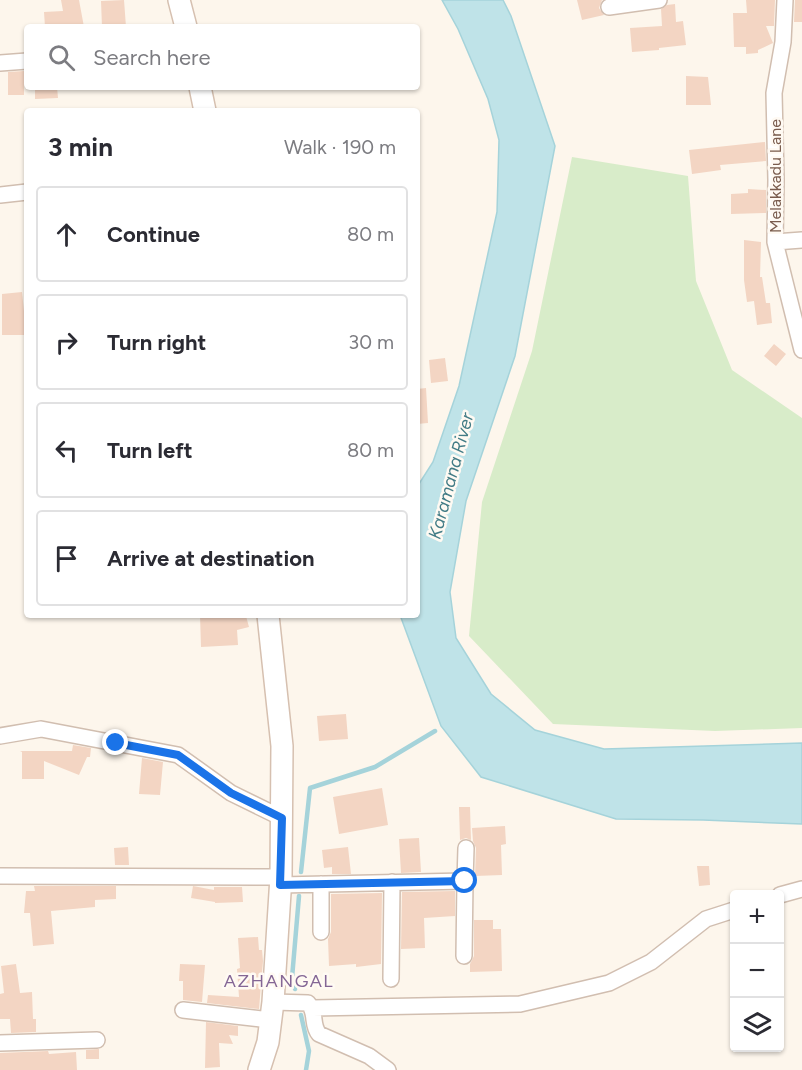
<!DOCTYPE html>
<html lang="en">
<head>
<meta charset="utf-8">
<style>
	body { margin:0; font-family:Figtree,sans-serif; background:#f7f7f7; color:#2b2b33 }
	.controls { position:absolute; right:18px; bottom:18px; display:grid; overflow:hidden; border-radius:6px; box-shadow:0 2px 4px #0004 }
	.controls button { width:54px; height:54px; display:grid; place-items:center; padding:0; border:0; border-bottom:2px solid #e1e1e2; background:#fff; color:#2b2b33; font:30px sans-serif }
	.stop { position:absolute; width:18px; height:18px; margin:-14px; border:4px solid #1a73e8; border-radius:50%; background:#fff }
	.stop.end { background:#1a73e8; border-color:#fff; box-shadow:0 2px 6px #0008 }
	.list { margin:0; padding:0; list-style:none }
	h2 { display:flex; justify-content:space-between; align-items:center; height:78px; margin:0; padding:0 24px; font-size:26px }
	h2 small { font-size:20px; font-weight:400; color:#7c7c81 }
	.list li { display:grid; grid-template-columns:39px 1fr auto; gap:18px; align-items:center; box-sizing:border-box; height:96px; margin:0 12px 12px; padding:0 12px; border:2px solid #e1e1e2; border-radius:6px }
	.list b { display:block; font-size:22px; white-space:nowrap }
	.list em { font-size:20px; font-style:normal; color:#7c7c81 }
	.icon { flex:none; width:33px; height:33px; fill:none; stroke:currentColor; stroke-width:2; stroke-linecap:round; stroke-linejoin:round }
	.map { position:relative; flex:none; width:802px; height:1070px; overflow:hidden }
	.search { position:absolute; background:#fff; box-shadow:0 2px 4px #0004; left:24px; top:24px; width:396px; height:66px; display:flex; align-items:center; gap:15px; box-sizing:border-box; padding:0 21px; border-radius:6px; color:#7c7c81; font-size:22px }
	.panel { position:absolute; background:#fff; box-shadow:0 2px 4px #0004; left:24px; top:108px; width:396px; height:510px; border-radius:6px }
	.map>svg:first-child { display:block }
	.green { fill:#d8ecc9 }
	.water { fill:#bfe3e8; stroke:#a5d3da; stroke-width:1.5 }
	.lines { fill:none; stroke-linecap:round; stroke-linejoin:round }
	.stream { stroke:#a5d3da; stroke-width:4.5 }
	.building { fill:#f3d5c3 }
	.minor-casing { stroke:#d1beb0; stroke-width:18 }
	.secondary-casing { stroke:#d6c0b0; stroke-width:24 }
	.minor { stroke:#fff; stroke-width:15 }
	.secondary { stroke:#fff; stroke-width:21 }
	.route { stroke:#1a73e8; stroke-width:8 }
	.labels { text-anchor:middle; stroke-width:5; stroke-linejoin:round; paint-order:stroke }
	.street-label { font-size:16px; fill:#7a5c4d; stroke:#fffaf3 }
	.water-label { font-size:18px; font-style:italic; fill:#437c86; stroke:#fffaf3 }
	.neighbourhood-label { font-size:18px; letter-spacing:1.5px; fill:#846695; stroke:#fffaf3 }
</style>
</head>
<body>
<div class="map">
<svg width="802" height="1070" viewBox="0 0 802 1070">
	<rect width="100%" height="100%" fill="#fdf6ec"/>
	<path class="green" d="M572,157L688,176L696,281L732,370L802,418V728L715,731L553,724L469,636L482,502L532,351Z"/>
	<path class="water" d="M442,0H503L511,16L555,146L515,356L466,501L450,592L456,638L491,694L535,730L604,749L802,743V824L703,820L616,819L481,777L441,726L400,615H417V487L433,462L459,386L497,212L499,140L488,99L458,29Z"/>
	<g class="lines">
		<path class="stream" d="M301,872L310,788L375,767L435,731
			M295,989L292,978L299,896
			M301,1015L309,1051L306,1070"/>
	</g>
	<path class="building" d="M61,0H79L84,27H45L44,12L63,11Z
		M124,0L126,27H102L101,1Z
		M577,0H602L599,8L604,15L582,20Z
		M746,0H775L774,26H766L773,43L758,50V53L746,54V47H734L733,13H747Z
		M795,0H802V22H794Z
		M675,4L676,22L683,21L686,45L659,48V50L632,52L630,28L662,26L661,9L667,5Z
		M24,71V95H8V72Z
		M686,76L708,77L711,105H686Z
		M35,87H57L58,98L35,99Z
		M765,142L766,161L720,165L721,170L692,174L689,150Z
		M748,189L766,190V213L731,214V194L748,193Z
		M744,240L761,242L760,277H762L766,303H770L772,323L757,325L754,301L747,302L744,280Z
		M22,292L24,311H26V335H2V294Z
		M774,344L786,354L776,366L764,356Z
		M445,358L448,381L431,383L429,360Z
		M426,388L428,423L417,424V389Z
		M200,615H237V618L246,616L249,627L237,630L238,645L201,647Z
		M346,714L348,739L319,741L317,716Z
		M73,745L91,748L90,757H87L79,775L44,761V779H22V752L20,751H72Z
		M142,758L163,762L160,795L139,794Z
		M382,788L388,825L339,834L333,797Z
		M459,807H470L471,840L466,838L460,840Z
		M505,826L506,844L501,845L502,875L475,876L476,848L473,841L472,828Z
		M419,838L421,872L401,873L399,839Z
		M128,847L129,865H115L114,848Z
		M348,847L351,874H332V867L324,868L322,850Z
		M697,866H709L710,885L699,886Z
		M34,886H116V899L95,900V907L51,911L54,944L33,946L30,913H24L26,891H35Z
		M193,886L214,890V887H242L243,902L215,903V902L191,898Z
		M455,891V916L424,918L425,948L401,949L402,892Z
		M382,893L381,964L356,967V964L329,966L328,939L331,932V894Z
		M474,920H493V929H501L502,971L470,972V964L474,956Z
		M258,937L259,950H262L263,961L259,1009L207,1003L208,995L239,997L237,969L240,968L238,938Z
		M16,964L20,993L32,992L33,1019H36V1032L11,1033L10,1019H0V994L4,993L1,966Z
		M180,964L205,965L202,1002L183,1000V981H179Z
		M206,1022L238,1026V1036L229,1035L233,1044L219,1043L220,1067L205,1068Z
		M99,1049V1059H86V1050Z
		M48,1051L49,1054L76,1052L77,1070H0V1053Z"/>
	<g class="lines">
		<defs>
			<path id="minor" d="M785,0L783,42L774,93L776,180L775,242L802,350
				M609,7L659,0
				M0,63L27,61
				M0,195L27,192
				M775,242L802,240
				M0,736L41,729L178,755L231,793L282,818
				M0,876L281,877
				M280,885L465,881L466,848
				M780,895L802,889
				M321,932V884
				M464,956L465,881
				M391,979L392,882
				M273,1002L308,1003C317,1012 311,1025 319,1034L369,1056L388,1070
				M313,1008L520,1004L609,983L651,962L706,919L734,910
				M183,1010L270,1020
				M0,1043L97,1040"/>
			<path id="secondary" d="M179,0L186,27
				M200,87L205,111
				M259,1070L268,1042L273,1002L281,877L282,746L268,615"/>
		</defs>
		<use href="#minor" class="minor-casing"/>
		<use href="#secondary" class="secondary-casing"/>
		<use href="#minor" class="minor"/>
		<use href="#secondary" class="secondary"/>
	</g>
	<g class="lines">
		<path class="route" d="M116,743L178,755L231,793L282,818L280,885L465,881"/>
	</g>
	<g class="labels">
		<g class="street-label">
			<text transform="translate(775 176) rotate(-90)" y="6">Melakkadu Lane</text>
		</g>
		<g class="water-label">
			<text transform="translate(451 476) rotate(-75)" y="6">Karamana River</text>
		</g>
		<g class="neighbourhood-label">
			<text x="279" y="987">AZHANGAL</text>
		</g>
	</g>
</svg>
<div class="controls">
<button>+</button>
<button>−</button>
<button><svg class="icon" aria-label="layers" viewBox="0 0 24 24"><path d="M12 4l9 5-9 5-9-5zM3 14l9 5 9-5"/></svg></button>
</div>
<div class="stop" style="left:465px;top:881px"></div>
<div class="stop end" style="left:116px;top:743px"></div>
<div class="search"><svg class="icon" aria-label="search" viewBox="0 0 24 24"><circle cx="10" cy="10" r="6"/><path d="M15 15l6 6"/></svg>Search here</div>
<section class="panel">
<h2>3 min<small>Walk · 190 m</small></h2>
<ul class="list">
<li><svg class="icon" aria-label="ahead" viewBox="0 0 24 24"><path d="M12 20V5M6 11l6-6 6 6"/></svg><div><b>Continue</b></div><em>80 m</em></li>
<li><svg class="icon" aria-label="right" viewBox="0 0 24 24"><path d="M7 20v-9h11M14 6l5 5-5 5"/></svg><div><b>Turn right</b></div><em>30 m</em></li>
<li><svg class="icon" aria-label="left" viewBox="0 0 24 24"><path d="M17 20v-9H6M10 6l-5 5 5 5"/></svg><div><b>Turn left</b></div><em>80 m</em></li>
<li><svg class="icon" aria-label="arrive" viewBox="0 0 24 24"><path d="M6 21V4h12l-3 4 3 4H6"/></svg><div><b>Arrive at destination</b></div></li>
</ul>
</section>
</div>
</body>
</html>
